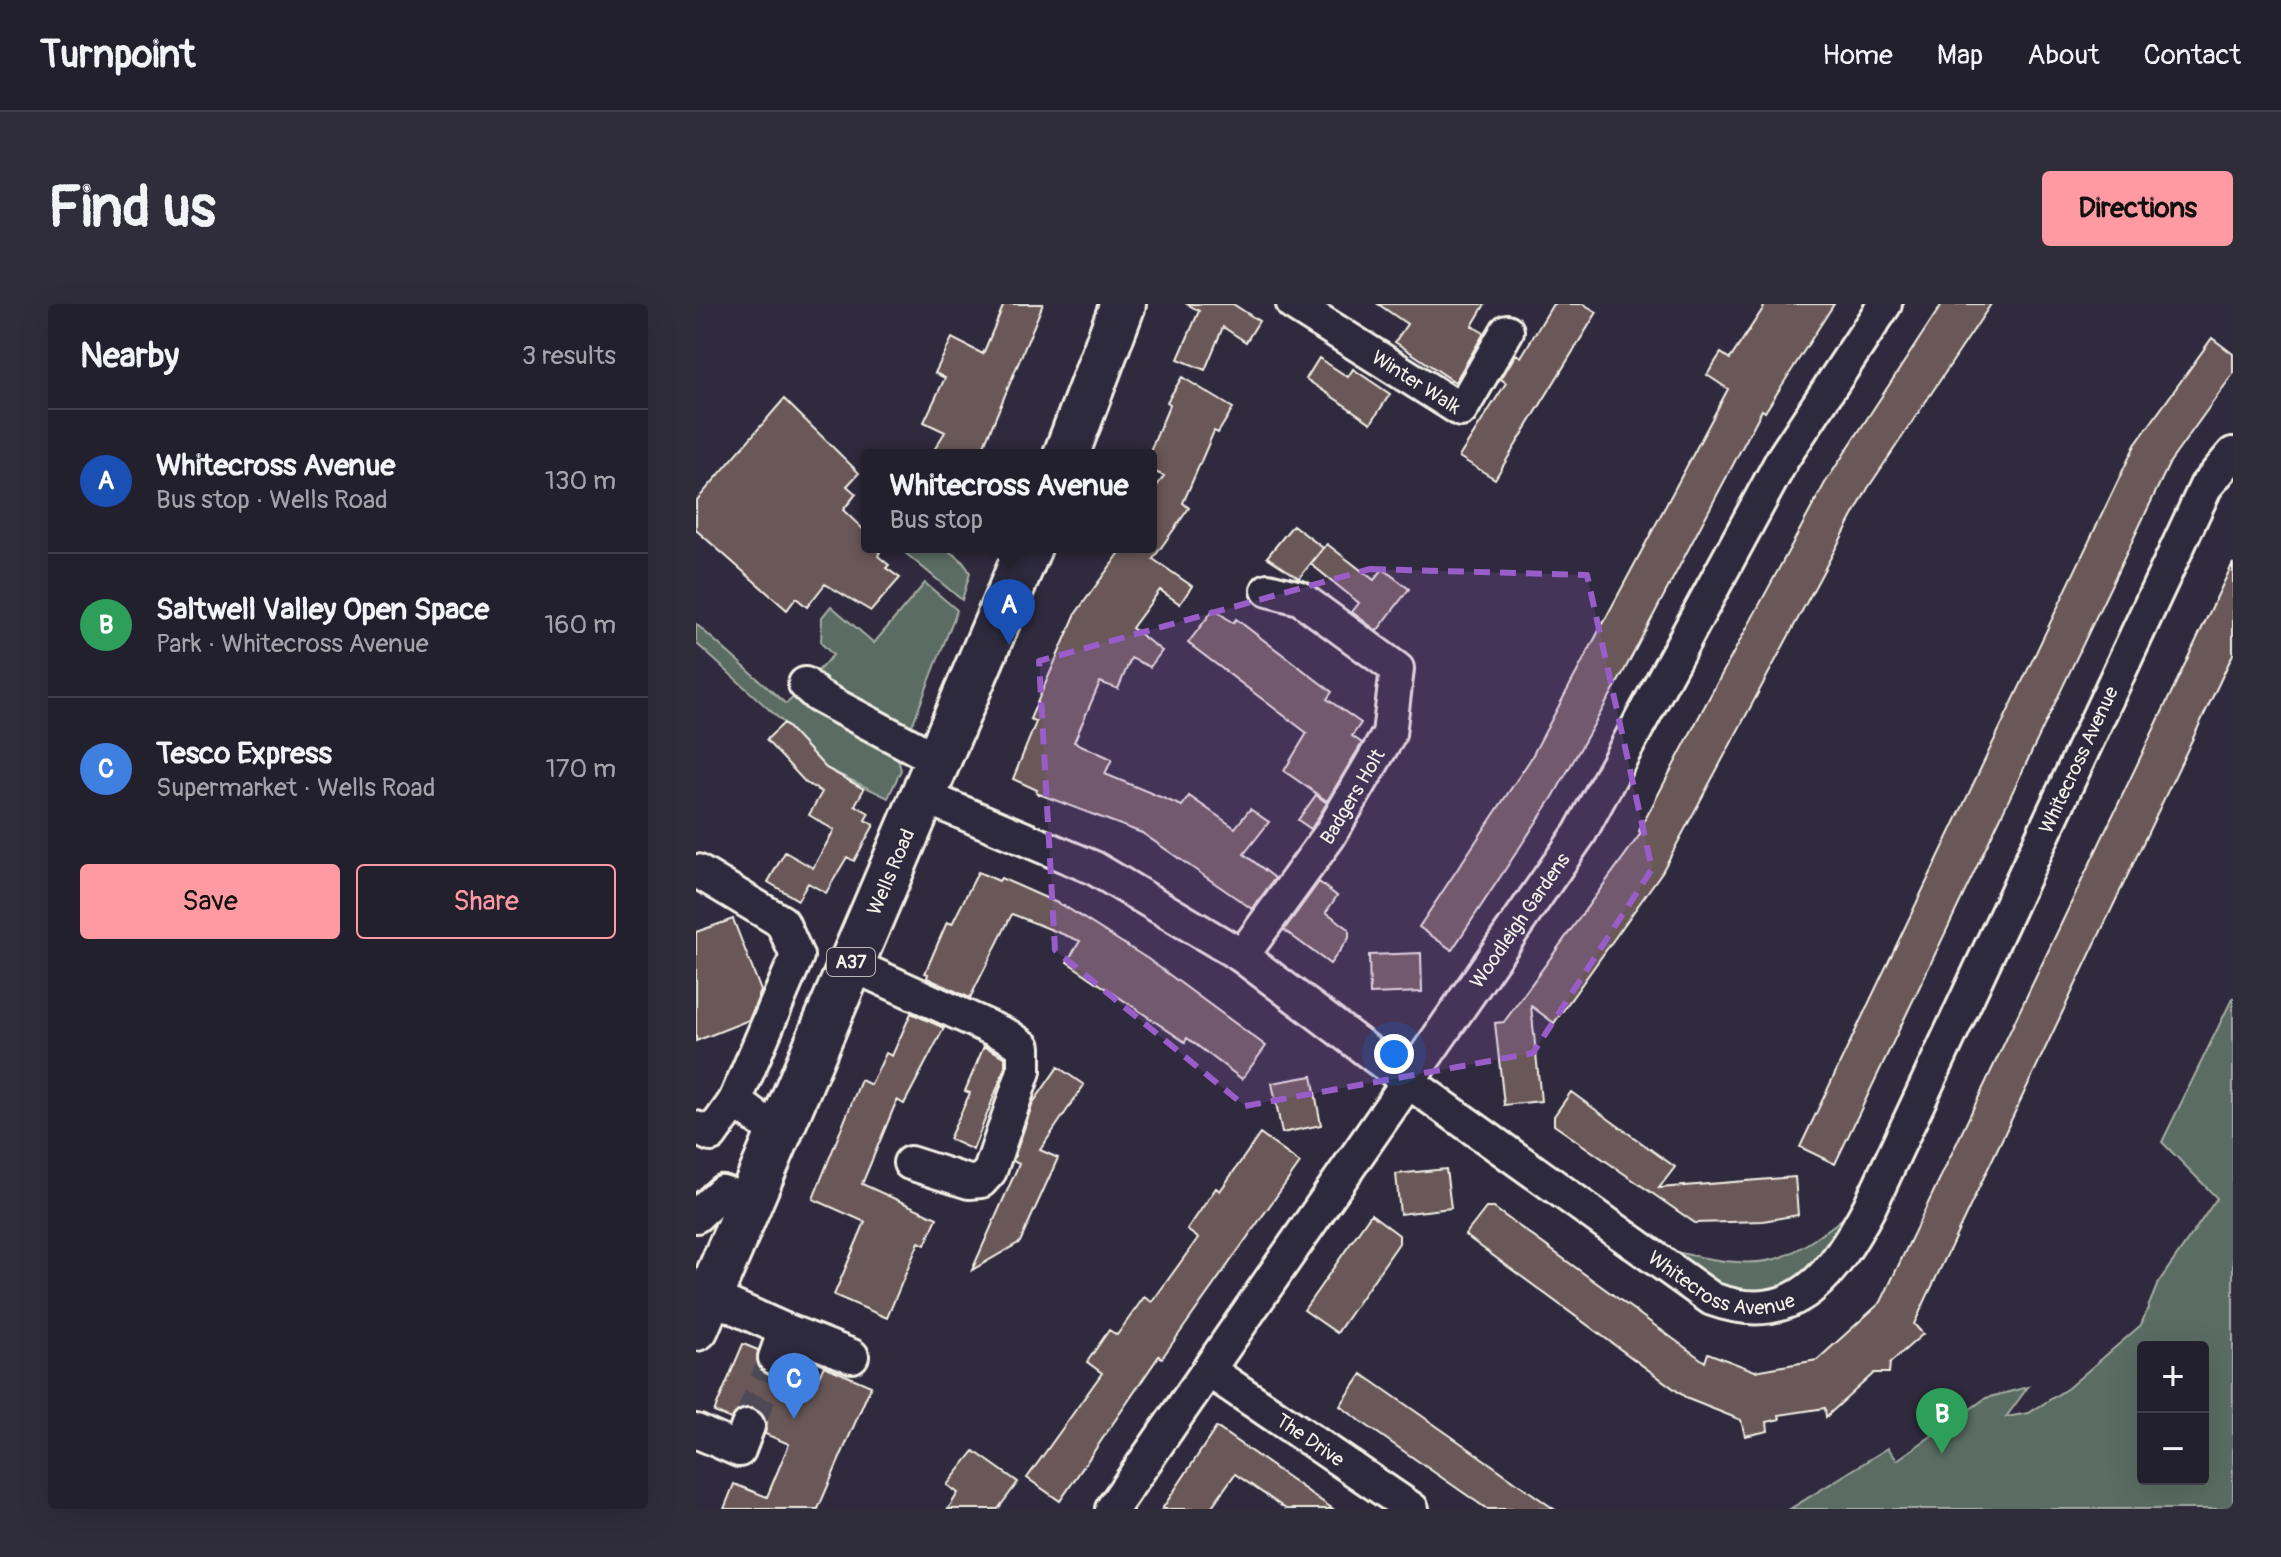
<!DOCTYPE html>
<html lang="en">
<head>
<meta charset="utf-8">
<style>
	body { margin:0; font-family:Pangolin,sans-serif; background:#2f2d3a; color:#f1f3f6 }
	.controls { position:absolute; right:24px; bottom:24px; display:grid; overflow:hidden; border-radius:8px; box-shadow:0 8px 32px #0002 }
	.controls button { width:72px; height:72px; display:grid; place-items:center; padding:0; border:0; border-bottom:2px solid #403e4a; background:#23202e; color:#f1f3f6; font:40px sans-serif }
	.you { position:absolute; left:698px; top:750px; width:28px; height:28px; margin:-20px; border:6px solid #fff; border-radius:50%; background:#1a73e8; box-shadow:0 0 0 12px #1a73e833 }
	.badge { display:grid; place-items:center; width:52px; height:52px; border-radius:50%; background:#ff9aa2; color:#fff; font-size:26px; font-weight:700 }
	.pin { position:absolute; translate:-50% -66px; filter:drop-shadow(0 2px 4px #0008) }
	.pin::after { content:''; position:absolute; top:42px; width:28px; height:24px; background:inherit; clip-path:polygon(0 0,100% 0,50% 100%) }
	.popup { position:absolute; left:165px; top:145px; width:296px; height:104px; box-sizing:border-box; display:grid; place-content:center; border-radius:8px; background:#23202e; filter:drop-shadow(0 2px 6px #0005); font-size:26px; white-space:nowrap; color:#a3a3aa }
	.popup b { font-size:30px; color:#f1f3f6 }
	.popup::after { content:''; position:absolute; left:50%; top:100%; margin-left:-16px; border:16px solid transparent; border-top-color:#23202e }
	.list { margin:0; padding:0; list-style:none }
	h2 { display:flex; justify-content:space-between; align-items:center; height:104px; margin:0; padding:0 32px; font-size:34px }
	h2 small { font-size:26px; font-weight:400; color:#a3a3aa }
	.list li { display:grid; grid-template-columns:52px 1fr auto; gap:24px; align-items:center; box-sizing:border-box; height:144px; padding:0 32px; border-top:2px solid #403e4a }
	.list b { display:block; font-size:30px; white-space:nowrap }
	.list p { margin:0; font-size:26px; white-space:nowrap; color:#a3a3aa }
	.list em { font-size:26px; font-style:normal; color:#a3a3aa }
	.actions { display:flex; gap:16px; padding:24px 32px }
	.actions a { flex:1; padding:18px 0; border:2px solid #ff9aa2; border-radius:8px; text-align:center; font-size:28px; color:#ff9aa2 }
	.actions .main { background:#ff9aa2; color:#111 }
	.map { position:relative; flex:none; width:1537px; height:1205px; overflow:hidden; border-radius:8px }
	header { display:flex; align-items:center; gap:48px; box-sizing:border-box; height:112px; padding:0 40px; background:#23202e; border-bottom:2px solid #403e4a }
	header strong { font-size:38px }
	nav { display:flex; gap:44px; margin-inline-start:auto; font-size:28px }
	.intro { display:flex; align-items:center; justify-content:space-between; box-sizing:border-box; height:192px; padding:0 48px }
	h1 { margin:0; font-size:56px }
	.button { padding:20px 36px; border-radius:8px; background:#ff9aa2; color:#111; font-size:28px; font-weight:700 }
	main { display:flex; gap:48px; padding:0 48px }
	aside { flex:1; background:#23202e; border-radius:8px; box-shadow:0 8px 32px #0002 }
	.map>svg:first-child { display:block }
	.green { fill:#5a6c64; stroke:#a7aea6; stroke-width:2; fill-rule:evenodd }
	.building { fill:#6b5858; stroke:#f4f1e8; stroke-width:2 }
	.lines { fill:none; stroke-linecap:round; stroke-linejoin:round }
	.minor-tunnel { stroke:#4d4857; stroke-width:32; stroke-dasharray:32 16; stroke-linecap:butt }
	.minor-casing { stroke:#f4f1e8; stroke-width:38 }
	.highway-casing { stroke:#f4f1e8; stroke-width:50 }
	.minor { stroke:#2f2a3d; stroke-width:32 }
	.highway { stroke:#2f2a3d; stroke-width:44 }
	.marked { fill:#995dc9; fill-opacity:0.2; stroke:#995dc9; stroke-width:6; stroke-dasharray:16 10; stroke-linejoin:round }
	.labels { text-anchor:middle; stroke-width:6; stroke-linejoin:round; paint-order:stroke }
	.shield { fill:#2f2a3d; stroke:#b9b5b5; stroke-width:2 }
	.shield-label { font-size:18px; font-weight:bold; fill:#f4f1e8 }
	.street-label { font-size:20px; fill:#f4f1e8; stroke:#2f2a3d }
</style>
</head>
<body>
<header>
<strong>Turnpoint</strong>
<nav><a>Home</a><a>Map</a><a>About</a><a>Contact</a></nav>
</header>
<div class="intro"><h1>Find us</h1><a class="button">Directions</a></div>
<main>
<aside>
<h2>Nearby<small>3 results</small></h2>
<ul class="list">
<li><span class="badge" style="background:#1a4fb4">A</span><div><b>Whitecross Avenue</b><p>Bus stop · Wells Road</p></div><em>130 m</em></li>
<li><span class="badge" style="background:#2e9e5b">B</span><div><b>Saltwell Valley Open Space</b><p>Park · Whitecross Avenue</p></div><em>160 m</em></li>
<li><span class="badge" style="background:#3f7fe0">C</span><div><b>Tesco Express</b><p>Supermarket · Wells Road</p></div><em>170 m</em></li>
</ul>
<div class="actions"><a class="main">Save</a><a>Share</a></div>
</aside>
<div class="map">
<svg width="1537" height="1205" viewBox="0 0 1537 1205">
	<rect width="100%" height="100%" fill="#2f2a3d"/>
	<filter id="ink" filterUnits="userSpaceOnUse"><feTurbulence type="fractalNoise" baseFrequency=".0125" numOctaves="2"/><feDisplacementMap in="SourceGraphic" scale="16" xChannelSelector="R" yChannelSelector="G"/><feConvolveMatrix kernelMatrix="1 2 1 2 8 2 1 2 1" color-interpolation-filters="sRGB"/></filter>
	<g filter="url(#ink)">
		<path class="green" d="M202,243C231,243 259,239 274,269L266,296Z
			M229,279L261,306L215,424L209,427L146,395L119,370L137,351L125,339L126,313L135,302L178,339Z
			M0,320L90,400L101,390L200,448L205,466L192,494L130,464L88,419L0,339Z
			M1537,693V1205H1094L1192,1144L1201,1156L1290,1094L1332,1083L1310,1113L1333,1109L1372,1084L1445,1021L1462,979L1521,894L1466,838ZM1447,1043H1507V1175H1447Z
			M1150,912C1126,957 1093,1001 1036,989C1018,985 984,956 967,945C1002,953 1052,966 1086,953C1110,943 1130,927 1150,912Z"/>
		<path class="building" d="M308,0H347L284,151H235L249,128L228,118L249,74L239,69L256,34L287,50Z
			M491,0H537L563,17L550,38L527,23L509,66L482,55L503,7Z
			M682,0H789L776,22L788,29L759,78L699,38L711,20Z
			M857,0H887L901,8L799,175L763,153L810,79L805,75L820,50L825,53Z
			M1070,0H1138L1069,108L1066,106L927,369L857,493L756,646L723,623L834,456L1032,85L1011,71L1025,49L1034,55Z
			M1246,0H1295L1172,184L966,568L858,719L835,702L845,797L808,801L799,719L808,718L945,529L943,527L1006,407L1129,179Z
			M1516,34L1537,50V70L1474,158L1139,860L1104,843L1439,141Z
			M623,54L652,73L657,65L694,90L675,119L610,75Z
			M486,73L537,104L522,129L518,127L487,199L493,204L457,255L496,282L484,300L464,286L436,324L466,347L454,363L435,354L422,385L404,378L378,438L416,455L409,470L486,502L493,492L539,524L554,505L573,518L548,550L579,574L556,605L446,529L340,489L341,486L317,475L340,418L334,415L380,309L428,243H455V190L468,172L455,166V145L474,100L471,98Z
			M88,95L163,169L151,182L160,190L147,206L171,229V243L184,248L182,252L193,261L190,264L204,274L175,307L129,280L111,303L100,294L91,306L0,226V197Z
			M597,221L627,244L603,274L571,253Z
			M631,240L678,276L687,265L713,285L681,327L656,308L663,299L615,260Z
			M1537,259V350L1218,1020L1227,1030L1194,1059L1193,1069H1178L1130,1113L1129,1104L1083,1111L1084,1115L1071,1118L1072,1127L1049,1132L1045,1116L992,1095L769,931L790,904H798L1009,1058L1012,1049L1059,1067L1121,1056L1185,998Z
			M518,305L537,319L540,315L636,388L631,395L665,419L656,432L666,439L631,497L588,467L611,429L492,339Z
			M88,419L130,464L168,485L159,501L173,509L169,516L178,521L158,557L151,553L130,589L112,579L102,596L72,578L89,548L117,564L138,526L113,511L126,488L110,479L70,436Z
			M620,491L631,499L615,525L602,516Z
			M282,568L303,577L305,574L368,602L452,655L570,742L546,775L491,734L489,738L371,658L384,637L316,610L274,694L231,674L232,670L229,669L251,618L256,620Z
			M623,578L641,592L630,608L653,625V634L634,660L588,626Z
			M37,615L65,687L53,716L0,737V628Z
			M725,649L726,688L674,690L673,651Z
			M215,709L248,724L208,800L201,796L166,880L241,914L229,941L223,938L191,1014L138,991L169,918L117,895L165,776L175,781L190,749L196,752Z
			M288,742L309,753V764L277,846L253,835L274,789L269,787Z
			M362,763L388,781L344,846L362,854L324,938L276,966L323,860L317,857L337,799Z
			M616,772L625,821L586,829L576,779Z
			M875,788L979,863L963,884L1099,873L1102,911L1067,917L999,919L858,821V812Z
			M564,830L604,859L466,1054L463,1052L364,1197L331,1174L406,1069L391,1058L413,1026L421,1031L448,993L456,998L502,934L491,926L520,884L524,887Z
			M750,865L755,904L704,910L700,870Z
			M675,910L703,931V939L641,1029L608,1006Z
			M47,1040L62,1046L61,1058L73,1072H83L97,1061L123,1072L128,1062L175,1082L122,1205H28L38,1180L71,1193L93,1140L69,1130L71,1118L59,1105L48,1103L35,1115L18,1108Z
			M666,1070L779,1149L858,1205H791L670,1121L644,1102Z
			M520,1124L523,1125L637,1205H590L539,1170L514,1205H466Z
			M278,1147L322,1178L302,1205H252L262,1189L251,1181Z"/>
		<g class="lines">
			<path class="minor-tunnel" d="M52,1122L79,1054"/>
			<defs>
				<g id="minor">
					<path id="s1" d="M597,0L765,106L811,27"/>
					<path d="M109,380L122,392L242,456"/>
					<path id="s2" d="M227,492L398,564L546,652L710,776L1016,995C1101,1026 1139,967 1174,902L1510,182L1537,150"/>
					<path d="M1,567L86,618L101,652L39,797L82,829"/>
					<path id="s3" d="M546,652L633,532L693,430L701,365L604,294L572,286"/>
					<path d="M154,660L312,732L328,743V767L294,867L285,877L273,878L214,859"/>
					<path d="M0,824L15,831L39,797"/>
					<path d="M0,912L26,888L53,897"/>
					<path d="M13,992L89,1026L79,1054"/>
					<path d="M89,1026L156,1052"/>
					<path id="s4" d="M512,1066L716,1205"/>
					<path d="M0,1127L43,1146L52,1122"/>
					<path id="s5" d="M416,1205L884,529L1087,154L1189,0"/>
				</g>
				<g id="highway">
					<path d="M370,151L427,0"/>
					<path id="s6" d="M0,1024L333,243"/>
				</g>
			</defs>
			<use href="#minor" class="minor-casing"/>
			<use href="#highway" class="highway-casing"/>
			<use href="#minor" class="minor"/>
			<use href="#highway" class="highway"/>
		</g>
	</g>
	<path class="marked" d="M674,265L891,271L956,565L837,749L549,802L359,646L343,357Z"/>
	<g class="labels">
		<rect class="shield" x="131" y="644" width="48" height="28" rx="6"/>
		<g class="shield-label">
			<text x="155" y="664">A37</text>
		</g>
		<g class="street-label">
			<text dy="7" stroke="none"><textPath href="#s1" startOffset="146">Winter Walk</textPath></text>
			<text dy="7" stroke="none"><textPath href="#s2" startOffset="1638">Whitecross Avenue</textPath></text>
			<text dy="7" stroke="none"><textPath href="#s3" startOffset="194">Badgers Holt</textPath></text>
			<text dy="7" stroke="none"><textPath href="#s6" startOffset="496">Wells Road</textPath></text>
			<text dy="7" stroke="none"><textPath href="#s5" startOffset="716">Woodleigh Gardens</textPath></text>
			<text dy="7" stroke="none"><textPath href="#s2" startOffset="944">Whitecross Avenue</textPath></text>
			<text dy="7" stroke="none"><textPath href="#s4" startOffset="124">The Drive</textPath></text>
		</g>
	</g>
</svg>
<div class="controls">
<button>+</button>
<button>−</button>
</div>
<div class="you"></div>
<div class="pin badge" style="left:313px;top:341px;background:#1a4fb4">A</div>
<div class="popup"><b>Whitecross Avenue</b>Bus stop</div>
<div class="pin badge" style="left:1246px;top:1150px;background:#2e9e5b">B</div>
<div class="pin badge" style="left:98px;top:1115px;background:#3f7fe0">C</div>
</div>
</main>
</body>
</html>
